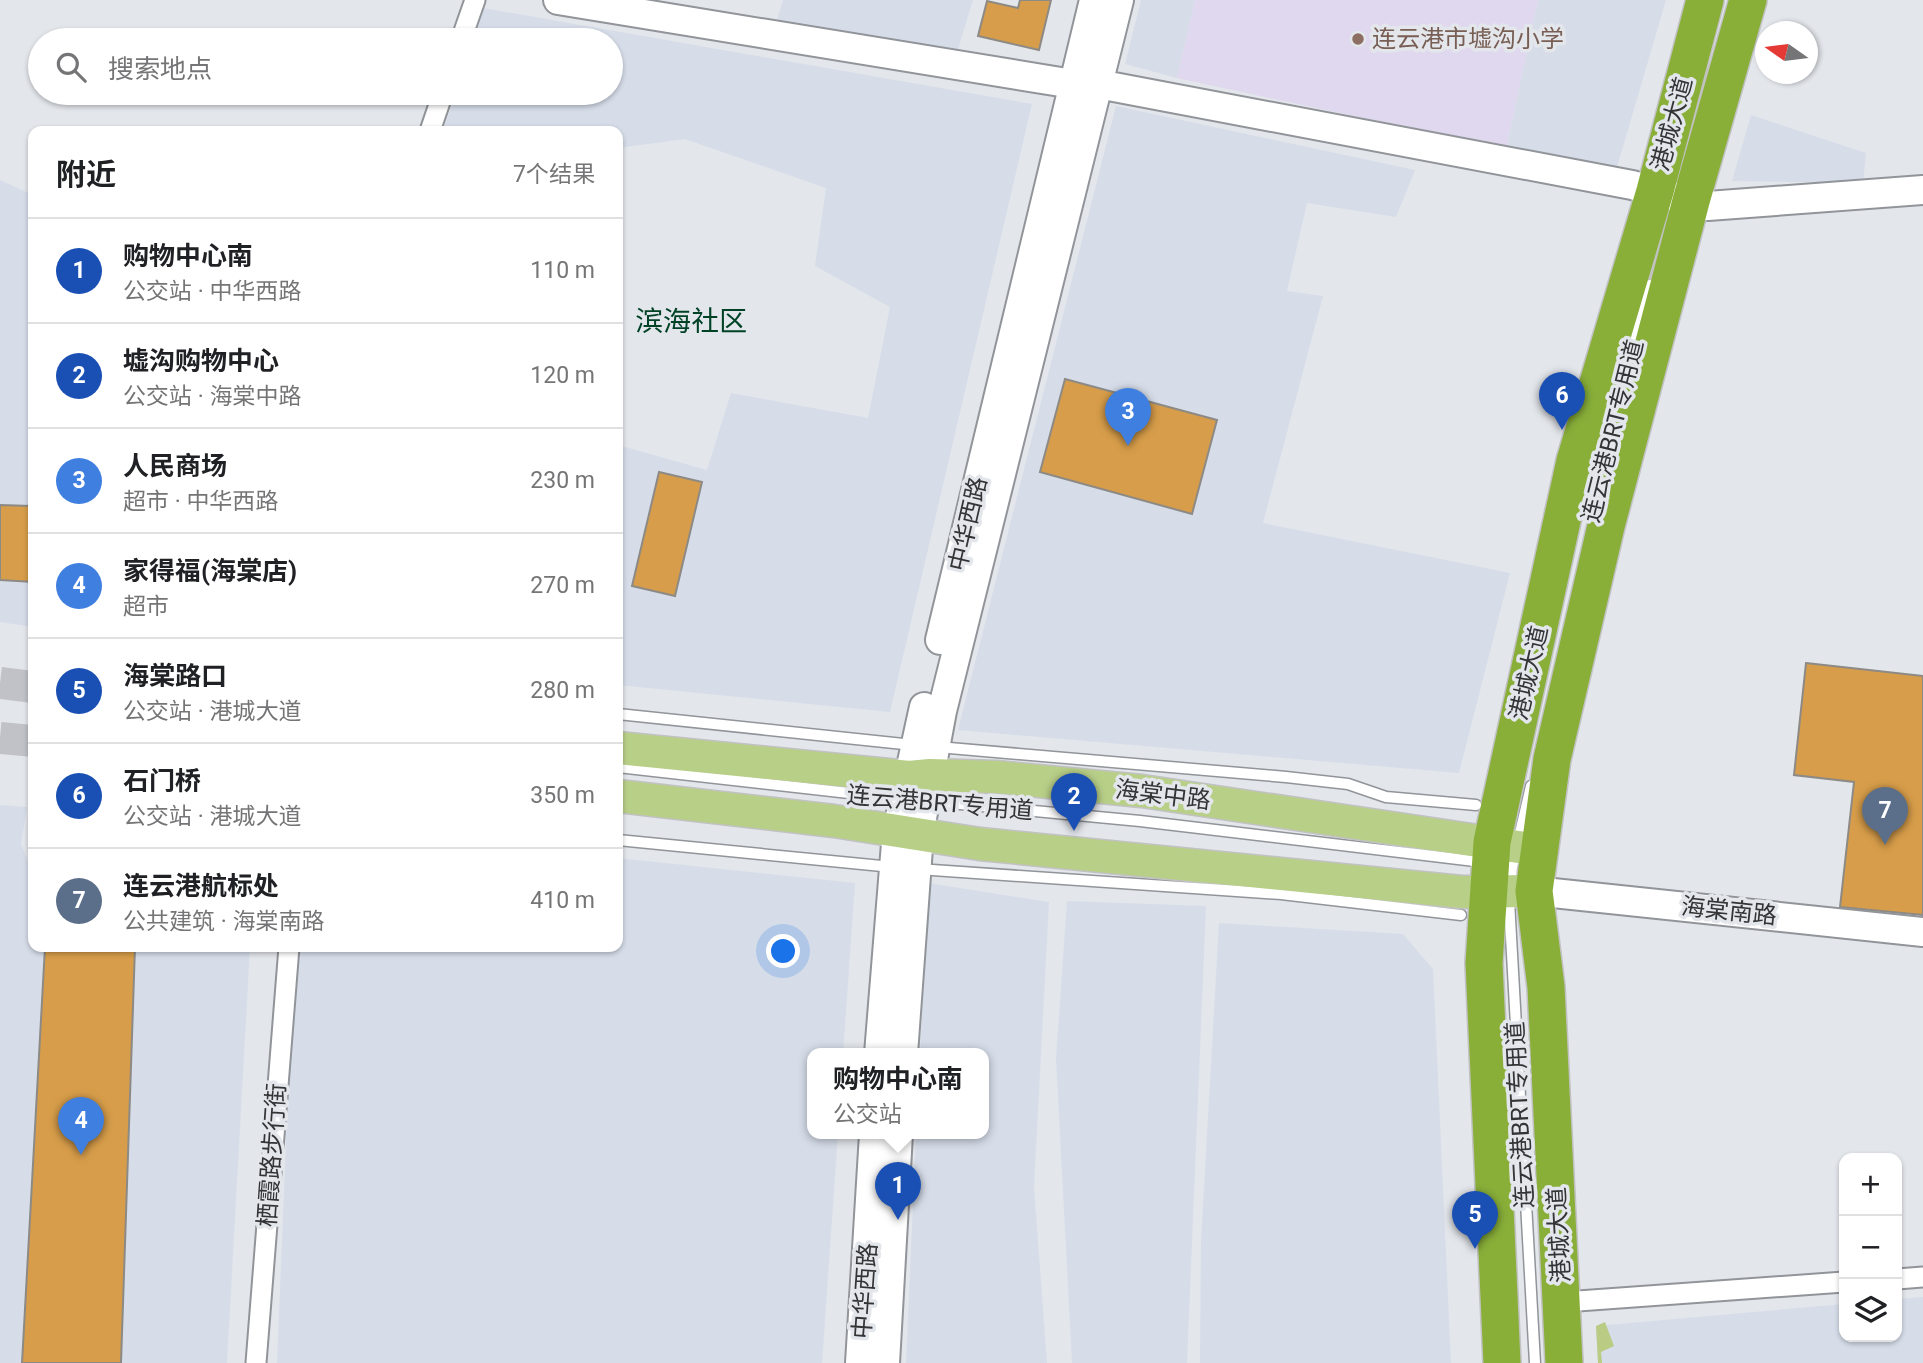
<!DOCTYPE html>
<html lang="zh">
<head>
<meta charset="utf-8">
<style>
	body { margin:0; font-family:Roboto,"Noto Sans SC",sans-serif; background:#f6f6f6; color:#202124 }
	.controls { position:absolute; right:21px; bottom:21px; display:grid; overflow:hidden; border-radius:14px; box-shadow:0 2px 5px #0004 }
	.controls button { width:63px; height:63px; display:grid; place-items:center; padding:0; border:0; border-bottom:2px solid #e0e0e0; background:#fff; color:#202124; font:35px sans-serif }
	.compass { position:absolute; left:1755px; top:21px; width:63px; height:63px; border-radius:50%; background:#fff; box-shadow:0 2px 5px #0004; rotate:284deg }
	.you { position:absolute; left:784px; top:952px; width:24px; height:24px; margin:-18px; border:5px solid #fff; border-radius:50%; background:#1a73e8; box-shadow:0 0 0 10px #1a73e833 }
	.badge { display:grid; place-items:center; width:46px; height:46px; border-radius:50%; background:#16744a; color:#fff; font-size:23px; font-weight:700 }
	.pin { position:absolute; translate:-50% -58px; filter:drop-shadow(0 2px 4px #0008) }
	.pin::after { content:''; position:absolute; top:37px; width:24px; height:21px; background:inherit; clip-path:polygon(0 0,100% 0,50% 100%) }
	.popup { position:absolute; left:807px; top:1048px; width:182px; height:91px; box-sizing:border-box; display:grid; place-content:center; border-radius:14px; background:#fff; filter:drop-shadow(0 2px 5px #0005); font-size:23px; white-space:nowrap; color:#757577 }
	.popup b { font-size:26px; color:#202124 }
	.popup::after { content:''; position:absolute; left:50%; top:100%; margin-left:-14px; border:14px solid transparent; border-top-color:#fff }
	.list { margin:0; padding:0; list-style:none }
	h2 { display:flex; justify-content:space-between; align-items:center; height:91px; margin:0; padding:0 28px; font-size:30px }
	h2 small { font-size:23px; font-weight:400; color:#757577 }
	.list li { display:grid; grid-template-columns:46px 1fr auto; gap:21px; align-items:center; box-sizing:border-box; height:105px; padding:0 28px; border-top:2px solid #e0e0e0 }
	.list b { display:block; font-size:26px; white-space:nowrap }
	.list p { margin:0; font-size:23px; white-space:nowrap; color:#757577 }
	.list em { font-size:23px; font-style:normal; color:#757577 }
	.icon { flex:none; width:38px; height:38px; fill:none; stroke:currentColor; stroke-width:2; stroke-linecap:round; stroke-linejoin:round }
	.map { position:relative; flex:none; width:1923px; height:1363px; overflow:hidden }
	.search { position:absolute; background:#fff; box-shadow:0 2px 5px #0004; left:28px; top:28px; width:595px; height:77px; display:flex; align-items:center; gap:18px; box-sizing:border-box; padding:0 24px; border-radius:38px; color:#757577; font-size:26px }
	.panel { position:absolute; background:#fff; box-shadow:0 2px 5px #0004; left:28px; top:126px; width:595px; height:826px; border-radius:14px }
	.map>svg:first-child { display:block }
	.built { fill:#d6dde9 }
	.education { fill:#dfd8ee }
	.green { fill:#bacc83 }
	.building { fill:#d79d4a; stroke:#8d8a85; stroke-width:2 }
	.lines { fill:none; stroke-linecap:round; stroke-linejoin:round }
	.primary-tunnel { stroke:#c0c2c7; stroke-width:32; stroke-dasharray:32 16; stroke-linecap:butt }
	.lane-casing { stroke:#919499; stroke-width:13 }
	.street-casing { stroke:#919499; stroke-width:23 }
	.secondary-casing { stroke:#919499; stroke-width:32 }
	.primary-casing { stroke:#c2c2c3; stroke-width:35 }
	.highway-casing { stroke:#c2c2c3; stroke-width:40 }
	.lane { stroke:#fff; stroke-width:10 }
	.street { stroke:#fff; stroke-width:19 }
	.secondary { stroke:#fff; stroke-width:28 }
	.primary { stroke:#b8cf88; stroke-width:32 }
	.highway { stroke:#89af39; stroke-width:37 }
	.education-dot { fill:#8d6e63; stroke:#e3e6eb; stroke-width:2.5 }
	.labels { text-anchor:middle; stroke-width:7; stroke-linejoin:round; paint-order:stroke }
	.education-label { font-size:24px; fill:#785e54; stroke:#e3e6eb; text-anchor:start }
	.street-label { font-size:24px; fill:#333436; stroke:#e3e6eb }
	.quarter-label { font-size:28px; fill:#004226; stroke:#e3e6eb }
</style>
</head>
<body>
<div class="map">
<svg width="1923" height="1363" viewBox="0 0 1923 1363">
	<rect width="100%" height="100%" fill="#e3e6eb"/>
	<path class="built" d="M783,0H973L958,49L776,23Z
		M1141,0H1195L1177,78L1125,64Z
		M1538,0H1666L1615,174L1506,149Z
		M483,8L1032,104L890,712L618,685V445L707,470L731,393L868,418L890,307L815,266L826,188L685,139L618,148V131H443L456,93H611V40H473Z
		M1116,106L1415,170L1396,217L1307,203L1287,291L1323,296L1263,523L1510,573L1459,773L958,730Z
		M1751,115L1866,153L1863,183L1732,181Z
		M0,180L33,195V627L0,622Z
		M0,805L27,807L21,844L33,873V947H45L22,1363H0Z
		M618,858L855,883L843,1054H812V1134H838L822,1363H277L294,947H618Z
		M928,883L1049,902L1034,1187L1047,1363H906L916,1134H984V1054H920Z
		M1067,901L1206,906L1187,1363H1072L1056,1059Z
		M1219,923L1403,934L1433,969L1451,1363H1200L1201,1240Z
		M135,947H250L227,1363H121Z
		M1923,1297V1363H1598L1596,1326L1844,1304V1337H1897V1299Z"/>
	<path class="education" d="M1195,0H1538L1506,149L1177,78Z"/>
	<path class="green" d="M1605,1322L1614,1346L1601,1352L1602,1363H1598L1596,1326Z"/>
	<path class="building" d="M1020,0H1051L1039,50L978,36L987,1L1018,8Z
		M1065,379L1217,420L1192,514L1040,472Z
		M659,472L702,482L675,596L632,586Z
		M0,505L31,506L29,537H33V582L0,580Z
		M1806,663L1923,676V915L1840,907L1854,782L1794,775Z
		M45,947H135L121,1363H22Z"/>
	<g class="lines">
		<path class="primary-tunnel" d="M0,683L33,687
			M0,738L33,741"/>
		<defs>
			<path id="lane" d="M1591,515L1614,412L1650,285
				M618,714L913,745
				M938,747L1286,777L1348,784L1386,797L1476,805
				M618,767L902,799
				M1531,786L1512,867L1509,901L1535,1363
				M928,801L1140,821L1483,862
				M618,840L892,867
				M918,869L1281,894L1461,915"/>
			<path id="street" d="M461,40L475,0
				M430,131L443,93
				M1897,1279L1923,1277
				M1578,1301L1844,1282
				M256,1363L289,947"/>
			<path id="secondary" d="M558,0L1073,84H1098L1632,185L1708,206L1923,190
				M940,640L1094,0
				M1534,891L1923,932
				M879,1054L897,831L924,707
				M903,1054L919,834L942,711L1119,0
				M860,1363L874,1134
				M885,1363L898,1134"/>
			<path id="primary" d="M618,748L909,777L930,775L997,777L1142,791L1539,850
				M618,796L834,821L980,844L1462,892L1534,891"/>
			<path id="highway" d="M1502,1363L1484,963L1492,842L1575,461L1655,191L1705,0
				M1564,1363L1546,987L1534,891L1552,759L1606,526L1691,201L1748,0"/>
		</defs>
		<use href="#lane" class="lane-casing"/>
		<use href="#street" class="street-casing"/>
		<use href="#secondary" class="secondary-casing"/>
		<use href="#primary" class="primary-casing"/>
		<use href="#highway" class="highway-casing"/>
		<use href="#lane" class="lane"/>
		<use href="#street" class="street"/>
		<use href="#secondary" class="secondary"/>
		<use href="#primary" class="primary"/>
		<use href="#highway" class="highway"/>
	</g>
	<circle class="education-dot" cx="1358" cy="39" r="7"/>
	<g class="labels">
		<g class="education-label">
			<text x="1372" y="47">连云港市墟沟小学</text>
		</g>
		<g class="street-label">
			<text transform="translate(1672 124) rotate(-75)" y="8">港城大道</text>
			<text transform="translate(1613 431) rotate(-76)" y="8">连云港BRT专用道</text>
			<text transform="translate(968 524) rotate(-77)" y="8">中华西路</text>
			<text transform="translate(1529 673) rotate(-77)" y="8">港城大道</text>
			<text transform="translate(1163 795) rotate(7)" y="8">海棠中路</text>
			<text transform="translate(940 803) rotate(5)" y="8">连云港BRT专用道</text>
			<text transform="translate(1729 911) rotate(6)" y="8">海棠南路</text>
			<text transform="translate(1520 1115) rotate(-93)" y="8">连云港BRT专用道</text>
			<text transform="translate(272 1155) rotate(-86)" y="8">栖霞路步行街</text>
			<text transform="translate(1559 1235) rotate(-93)" y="8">港城大道</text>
			<text transform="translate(865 1291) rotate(-86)" y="8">中华西路</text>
		</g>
		<g class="quarter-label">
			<text x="691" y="331">滨海社区</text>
		</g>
	</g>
</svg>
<div class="controls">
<button>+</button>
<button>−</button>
<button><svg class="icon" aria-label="layers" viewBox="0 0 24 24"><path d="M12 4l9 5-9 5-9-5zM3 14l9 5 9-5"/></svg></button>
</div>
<svg class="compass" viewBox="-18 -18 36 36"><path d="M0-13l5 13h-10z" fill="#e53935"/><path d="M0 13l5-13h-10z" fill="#757577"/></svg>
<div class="you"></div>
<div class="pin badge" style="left:898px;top:1220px;background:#1a4fb4">1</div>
<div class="popup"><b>购物中心南</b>公交站</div>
<div class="pin badge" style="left:1074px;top:831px;background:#1a4fb4">2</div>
<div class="pin badge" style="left:1128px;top:446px;background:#3f7fe0">3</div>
<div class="pin badge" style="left:81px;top:1155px;background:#3f7fe0">4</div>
<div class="pin badge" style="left:1475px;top:1249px;background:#1a4fb4">5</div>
<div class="pin badge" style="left:1562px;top:430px;background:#1a4fb4">6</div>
<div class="pin badge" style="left:1885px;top:845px;background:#5c6f8a">7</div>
<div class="search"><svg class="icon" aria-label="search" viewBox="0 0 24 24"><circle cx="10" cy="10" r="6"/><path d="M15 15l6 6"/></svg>搜索地点</div>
<section class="panel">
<h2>附近<small>7个结果</small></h2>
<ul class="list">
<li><span class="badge" style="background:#1a4fb4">1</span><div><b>购物中心南</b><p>公交站 · 中华西路</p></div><em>110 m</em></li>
<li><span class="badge" style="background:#1a4fb4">2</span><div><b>墟沟购物中心</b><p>公交站 · 海棠中路</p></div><em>120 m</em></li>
<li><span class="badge" style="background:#3f7fe0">3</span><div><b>人民商场</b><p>超市 · 中华西路</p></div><em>230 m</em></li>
<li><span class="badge" style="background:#3f7fe0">4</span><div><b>家得福(海棠店)</b><p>超市</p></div><em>270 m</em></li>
<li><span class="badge" style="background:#1a4fb4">5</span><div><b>海棠路口</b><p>公交站 · 港城大道</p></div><em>280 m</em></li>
<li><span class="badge" style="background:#1a4fb4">6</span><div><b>石门桥</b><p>公交站 · 港城大道</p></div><em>350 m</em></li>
<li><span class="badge" style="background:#5c6f8a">7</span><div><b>连云港航标处</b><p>公共建筑 · 海棠南路</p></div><em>410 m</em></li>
</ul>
</section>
</div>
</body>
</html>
